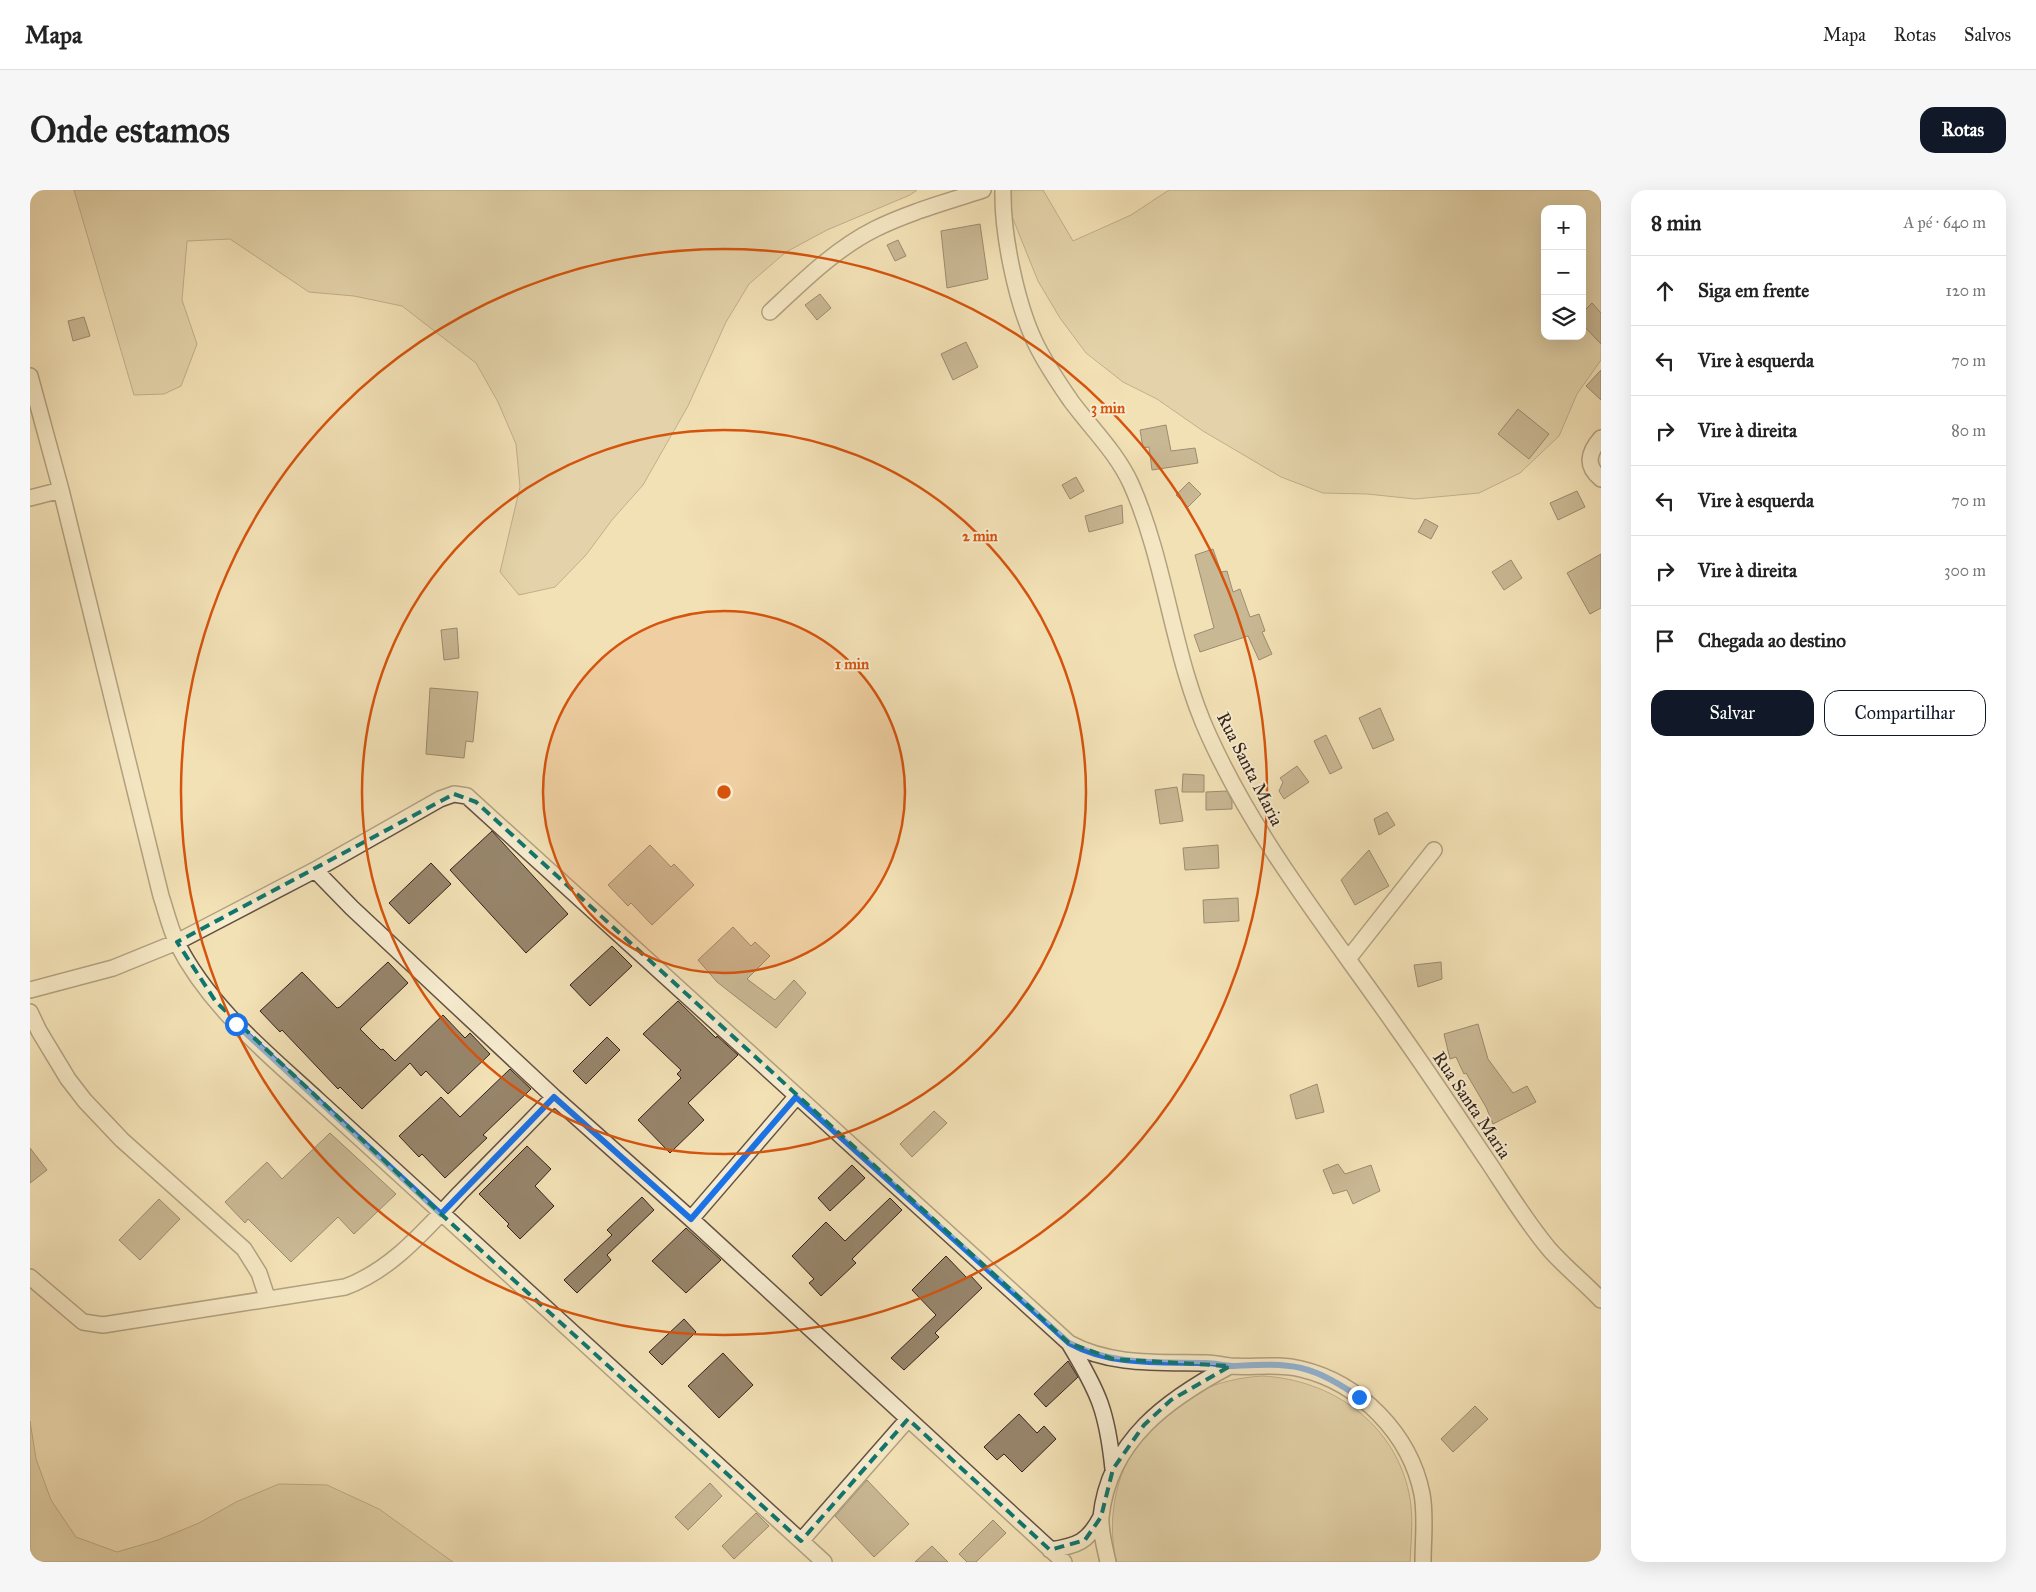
<!DOCTYPE html>
<html lang="pt">
<head>
<meta charset="utf-8">
<style>
	body { margin:0; font-family:"IM FELL Great Primer",serif; background:#f6f6f6; color:#222 }
	.controls { position:absolute; right:15px; top:15px; display:grid; overflow:hidden; border-radius:10px; box-shadow:0 5px 20px #0002 }
	.controls button { width:45px; height:45px; display:grid; place-items:center; padding:0; border:0; border-bottom:1px solid #e0e0e0; background:#fff; color:#222; font:25px sans-serif }
	.stop { position:absolute; width:15px; height:15px; margin:-11px; border:4px solid #1a73e8; border-radius:50%; background:#fff }
	.stop.end { background:#1a73e8; border-color:#fff; box-shadow:0 1px 5px #0008 }
	.list { margin:0; padding:0; list-style:none }
	h2 { display:flex; justify-content:space-between; align-items:center; height:65px; margin:0; padding:0 20px; font-size:21px }
	h2 small { font-size:16px; font-weight:400; color:#767676 }
	.list li { display:grid; grid-template-columns:32px 1fr auto; gap:15px; align-items:center; box-sizing:border-box; height:70px; padding:0 20px; border-top:1px solid #e0e0e0 }
	.list b { display:block; font-size:19px; white-space:nowrap }
	.list em { font-size:16px; font-style:normal; color:#767676 }
	.actions { display:flex; gap:10px; padding:15px 20px }
	.actions a { flex:1; padding:11px 0; border:1px solid #111827; border-radius:15px; text-align:center; font-size:18px; color:#111827 }
	.actions .main { background:#111827; color:#fff }
	.icon { flex:none; width:28px; height:28px; fill:none; stroke:currentColor; stroke-width:2; stroke-linecap:round; stroke-linejoin:round }
	.map { position:relative; flex:none; width:1571px; height:1372px; overflow:hidden; border-radius:15px }
	header { display:flex; align-items:center; gap:30px; box-sizing:border-box; height:70px; padding:0 25px; background:#fff; border-bottom:1px solid #e0e0e0 }
	header strong { font-size:24px }
	nav { display:flex; gap:28px; margin-inline-start:auto; font-size:18px }
	.intro { display:flex; align-items:center; justify-content:space-between; box-sizing:border-box; height:120px; padding:0 30px }
	h1 { margin:0; font-size:35px }
	.button { padding:12px 22px; border-radius:15px; background:#111827; color:#fff; font-size:18px; font-weight:700 }
	main { display:flex; gap:30px; padding:0 30px }
	aside { flex:1; background:#fff; border-radius:15px; box-shadow:0 5px 20px #0002 }
	.map>svg:first-child { display:block }
	.green { fill:#d3c19b; stroke:#84725a; fill-rule:evenodd }
	.building { fill:#97856b; stroke:#34221a }
	.lines { fill:none; stroke-linecap:round; stroke-linejoin:round }
	.street-casing { stroke:#645241; stroke-width:18 }
	.street { stroke:#f7ecd0; stroke-width:15 }
	.route { stroke:#1a73e8; stroke-width:6 }
	.marked { fill:none; stroke:#0f766e; stroke-width:4; stroke-dasharray:10 6; stroke-linejoin:round }
	.ring { fill:none; stroke:#d6540d; stroke-width:2.5 }
	.labels { text-anchor:middle; stroke-width:4; stroke-linejoin:round; paint-order:stroke }
	.street-label { font-size:18px; fill:#34221a; stroke:#f7ecd0 }
	.centre { fill:#d6540d; stroke:#f7ecd0; stroke-width:2.5 }
	.ring-label { font-size:15px; text-anchor:middle; font-weight:bold; fill:#d6540d; stroke:#f7ecd0; stroke-width:4; stroke-linejoin:round; paint-order:stroke }
</style>
</head>
<body>
<header>
<strong>Mapa</strong>
<nav><a>Mapa</a><a>Rotas</a><a>Salvos</a></nav>
</header>
<div class="intro"><h1>Onde estamos</h1><a class="button">Rotas</a></div>
<main>
<div class="map">
<svg width="1571" height="1372" viewBox="0 0 1571 1372">
	<rect width="100%" height="100%" fill="#f3e1b6"/>
	<filter id="stains"><feTurbulence type="fractalNoise" baseFrequency=".004" numOctaves="4"/><feColorMatrix values="0 0 0 0 .2 0 0 0 0 .09 0 0 0 0 .02 0 0 0 .5 -.17"/></filter>
	<radialGradient id="worn" r=".72"><stop offset=".6" stop-color="#630" stop-opacity="0"/><stop offset="1" stop-color="#630" stop-opacity=".3"/></radialGradient>
	<path class="green" d="M44,0H887L880,5L797,40L756,62L719,94L696,132L658,216L613,295L582,330L556,365L525,397L489,405L470,382L490,297L486,254L468,212L446,173L372,116L324,106L279,102L200,49L157,51L152,110L167,154L151,196L134,204L104,205Z
		M980,0H1013L1043,51L1101,25L1139,0H1571V170L1547,204L1529,246L1490,283L1449,303L1385,309L1337,304L1293,303L1251,287L1173,241L1127,209L1093,192L1056,163L1030,128L1008,91L975,9ZM1515,19H1552V146H1515Z
		M1233,1186C1302,1190 1364,1233 1379,1303C1384,1326 1381,1349 1380,1372H1086C1066,1273 1133,1191 1233,1186Z
		M0,1231L6,1269L21,1310L46,1347L87,1362L128,1350L169,1333L206,1312L249,1294L297,1295L349,1319L423,1372H0Z"/>
	<path class="building" d="M950,34L958,89L917,98L911,41Z
		M868,50L876,66L865,71L857,55Z
		M790,104L801,118L787,130L775,115Z
		M1562,113L1571,123V154L1552,134V123Z
		M54,127L60,146L43,151L38,131Z
		M936,152L948,177L923,190L911,164Z
		M1571,180V210L1556,196Z
		M1488,219L1519,244L1499,269L1468,244Z
		M1136,235L1141,261L1165,258L1168,273L1122,280L1119,257L1113,258L1110,240Z
		M1046,287L1054,301L1040,309L1032,295Z
		M1159,292L1171,304L1158,317L1146,305Z
		M1547,301L1555,317L1528,330L1520,313Z
		M1092,315L1093,333L1059,342L1055,326Z
		M1395,329L1408,336L1401,349L1388,342Z
		M1183,359L1191,382L1197,381L1203,402L1210,399L1220,427L1229,424L1235,441L1232,442L1242,464L1229,470L1218,446L1170,462L1164,445L1184,438L1165,365Z
		M1571,364V418L1560,424L1537,383Z
		M1481,370L1492,388L1474,400L1462,382Z
		M427,438L429,468L414,470L411,440Z
		M400,498L448,502L443,552L436,551L434,568L396,564Z
		M1350,518L1364,550L1343,559L1329,528Z
		M1296,545L1312,578L1300,584L1284,551Z
		M1267,576L1279,592L1254,609L1249,601L1253,592L1250,588Z
		M1153,584L1174,585V602H1152Z
		M1147,597L1153,631L1130,634L1125,600Z
		M1197,601L1202,611V619L1176,620V602Z
		M1357,622L1365,635L1349,645L1344,629Z
		M462,641L538,724L496,763L420,680Z
		M620,655L641,677L644,674L664,695L622,735L601,713L598,716L578,695Z
		M1188,655L1189,678L1155,680L1153,658Z
		M1339,660L1359,696L1325,715L1311,690Z
		M401,673L421,694L379,734L359,713Z
		M1208,708L1209,731L1174,733L1173,710Z
		M703,737L721,756L725,752L740,766L717,789L745,810L764,790L776,803L746,838L687,792L668,770Z
		M582,756L602,776L560,816L540,795Z
		M358,772L378,793L330,839L351,860L353,859L365,871L413,825L435,848L440,843L460,864L418,904L396,881L391,886L380,873L332,919L310,897L308,899L252,840L250,842L230,821L272,782L307,818L310,817Z
		M1411,772L1412,789L1388,797L1384,775Z
		M648,811L686,848L687,846L708,865L658,913L674,930L640,963L608,930L651,888L647,884L651,880L613,844Z
		M1448,834L1458,869L1483,903L1497,896L1506,912L1463,934L1456,917L1436,883L1434,884L1426,867L1420,869L1414,844Z
		M577,847L590,860L556,894L543,881Z
		M480,879L501,899L453,945L457,948L415,988L392,964L389,967L369,946L411,907L430,927Z
		M1287,894L1294,922L1266,929L1260,905Z
		M904,921L917,933L882,967L870,954Z
		M300,943L366,1004L324,1044L308,1027L261,1072L218,1029L215,1033L195,1012L237,972L252,989Z
		M497,956L521,979L505,996L524,1016L490,1049L477,1036L479,1034L449,1004Z
		M0,958L17,980L0,993Z
		M1308,974L1315,984L1341,975L1350,1001L1323,1014L1317,1000L1303,1004L1293,980Z
		M822,975L835,988L800,1021L788,1008Z
		M612,1007L624,1020L577,1065L581,1070L547,1103L534,1090L582,1045L577,1040Z
		M860,1008L872,1020L822,1069L826,1073L791,1106L779,1093L784,1089L762,1066L796,1032L815,1051Z
		M129,1009L150,1029L110,1070L89,1050Z
		M656,1038L691,1070L656,1103L622,1071Z
		M916,1066L937,1088L940,1085L952,1098L905,1143L909,1147L874,1180L861,1168L906,1125L882,1100Z
		M654,1129L666,1142L632,1175L619,1162Z
		M693,1163L723,1195L689,1228L658,1196Z
		M1038,1171L1048,1187L1016,1217L1004,1204Z
		M1445,1216L1458,1229L1423,1262L1411,1249Z
		M989,1224L1007,1243L1014,1236L1026,1249L992,1282L974,1264L967,1270L954,1257Z
		M837,1290L879,1334L844,1367L805,1326Z
		M680,1293L692,1306L658,1340L645,1327Z
		M726,1323L739,1336L704,1369L692,1356Z
		M963,1330L976,1343L946,1372H937L929,1364Z
		M902,1356L918,1372H885Z"/>
	<g class="lines">
		<defs>
			<path id="street" d="M973,0C972,43 986,111 1004,150C1014,172 1028,192 1041,211C1061,238 1087,263 1101,294C1137,375 1142,466 1179,546C1227,652 1301,743 1367,838C1399,883 1430,930 1461,976C1480,1005 1498,1034 1520,1060C1536,1078 1555,1093 1571,1110
				M740,122C772,92 805,59 845,39C879,22 917,12 953,0
				M0,186L31,300L131,706C136,721 140,738 147,753C179,817 237,863 289,911L794,1372
				M1571,248C1558,263 1555,276 1571,289
				M0,308L31,300
				M285,680L322,718L524,907L661,1029L1034,1372
				M1318,769L1404,660
				M0,800L83,778L147,752L285,680L410,609L424,604L437,606L1039,1153C1081,1176 1129,1172 1176,1173C1184,1173 1191,1175 1199,1176C1223,1178 1247,1173 1271,1179C1330,1193 1380,1244 1392,1304C1396,1326 1393,1350 1393,1372
				M0,822L9,841L38,889L55,911L92,950L214,1059L229,1083L237,1107
				M661,1029L766,907
				M0,1087L53,1132L73,1135L315,1097C362,1080 396,1039 430,1003C462,971 493,939 524,907
				M1039,1153C1069,1203 1077,1221 1083,1279
				M771,1351L878,1229
				M1020,1360C1047,1356 1058,1352 1071,1327
				M1078,1372C1075,1358 1070,1341 1071,1327C1079,1250 1138,1209 1200,1176"/>
		</defs>
		<use href="#street" class="street-casing"/>
		<use href="#street" class="street"/>
	</g>
	<g class="lines">
		<path class="route" d="M206,834L411,1024L524,907L661,1029L766,907L1039,1153C1081,1176 1129,1172 1176,1173C1185,1173 1194,1176 1203,1176C1225,1175 1249,1173 1271,1178C1292,1183 1311,1195 1329,1207"/>
	</g>
	<path d="M0 0H1571V1372H0ZM424,604L446,612L1039,1153L1083,1169L1200,1176L1141,1210L1114,1235L1083,1279L1071,1327L1055,1350L1020,1360L878,1229L771,1351L411,1024L186,812L147,752Z" fill="#f3e1b6" fill-opacity=".55" fill-rule="evenodd"/>
	<path class="marked" d="M424,604L446,612L1039,1153L1083,1169L1200,1176L1141,1210L1114,1235L1083,1279L1071,1327L1055,1350L1020,1360L878,1229L771,1351L411,1024L186,812L147,752Z"/>
	<circle cx="694" cy="602" r="181" fill="#d6540d" fill-opacity=".12"/>
	<g class="ring">
		<circle cx="694" cy="602" r="181"/>
		<circle cx="694" cy="602" r="362"/>
		<circle cx="694" cy="602" r="543"/>
	</g>
	<g class="labels">
		<g class="street-label">
			<text transform="translate(1220 579) rotate(63)" y="6">Rua Santa Maria</text>
			<text transform="translate(1442 915) rotate(56)" y="6">Rua Santa Maria</text>
		</g>
	</g>
	<circle cx="694" cy="602" r="8" class="centre"/>
	<g class="ring-label">
		<text x="1078" y="223">3 min</text>
		<text x="950" y="351">2 min</text>
		<text x="822" y="479">1 min</text>
	</g>
	<rect width="100%" height="100%" filter="url(#stains)"/>
	<rect width="100%" height="100%" fill="url(#worn)"/>
</svg>
<div class="controls">
<button>+</button>
<button>−</button>
<button><svg class="icon" aria-label="layers" viewBox="0 0 24 24"><path d="M12 4l9 5-9 5-9-5zM3 14l9 5 9-5"/></svg></button>
</div>
<div class="stop" style="left:206px;top:834px"></div>
<div class="stop end" style="left:1329px;top:1207px"></div>
</div>
<aside>
<h2>8 min<small>A pé · 640 m</small></h2>
<ul class="list">
<li><svg class="icon" aria-label="ahead" viewBox="0 0 24 24"><path d="M12 20V5M6 11l6-6 6 6"/></svg><div><b>Siga em frente</b></div><em>120 m</em></li>
<li><svg class="icon" aria-label="left" viewBox="0 0 24 24"><path d="M17 20v-9H6M10 6l-5 5 5 5"/></svg><div><b>Vire à esquerda</b></div><em>70 m</em></li>
<li><svg class="icon" aria-label="right" viewBox="0 0 24 24"><path d="M7 20v-9h11M14 6l5 5-5 5"/></svg><div><b>Vire à direita</b></div><em>80 m</em></li>
<li><svg class="icon" aria-label="left" viewBox="0 0 24 24"><path d="M17 20v-9H6M10 6l-5 5 5 5"/></svg><div><b>Vire à esquerda</b></div><em>70 m</em></li>
<li><svg class="icon" aria-label="right" viewBox="0 0 24 24"><path d="M7 20v-9h11M14 6l5 5-5 5"/></svg><div><b>Vire à direita</b></div><em>300 m</em></li>
<li><svg class="icon" aria-label="arrive" viewBox="0 0 24 24"><path d="M6 21V4h12l-3 4 3 4H6"/></svg><div><b>Chegada ao destino</b></div></li>
</ul>
<div class="actions"><a class="main">Salvar</a><a>Compartilhar</a></div>
</aside>
</main>
</body>
</html>
